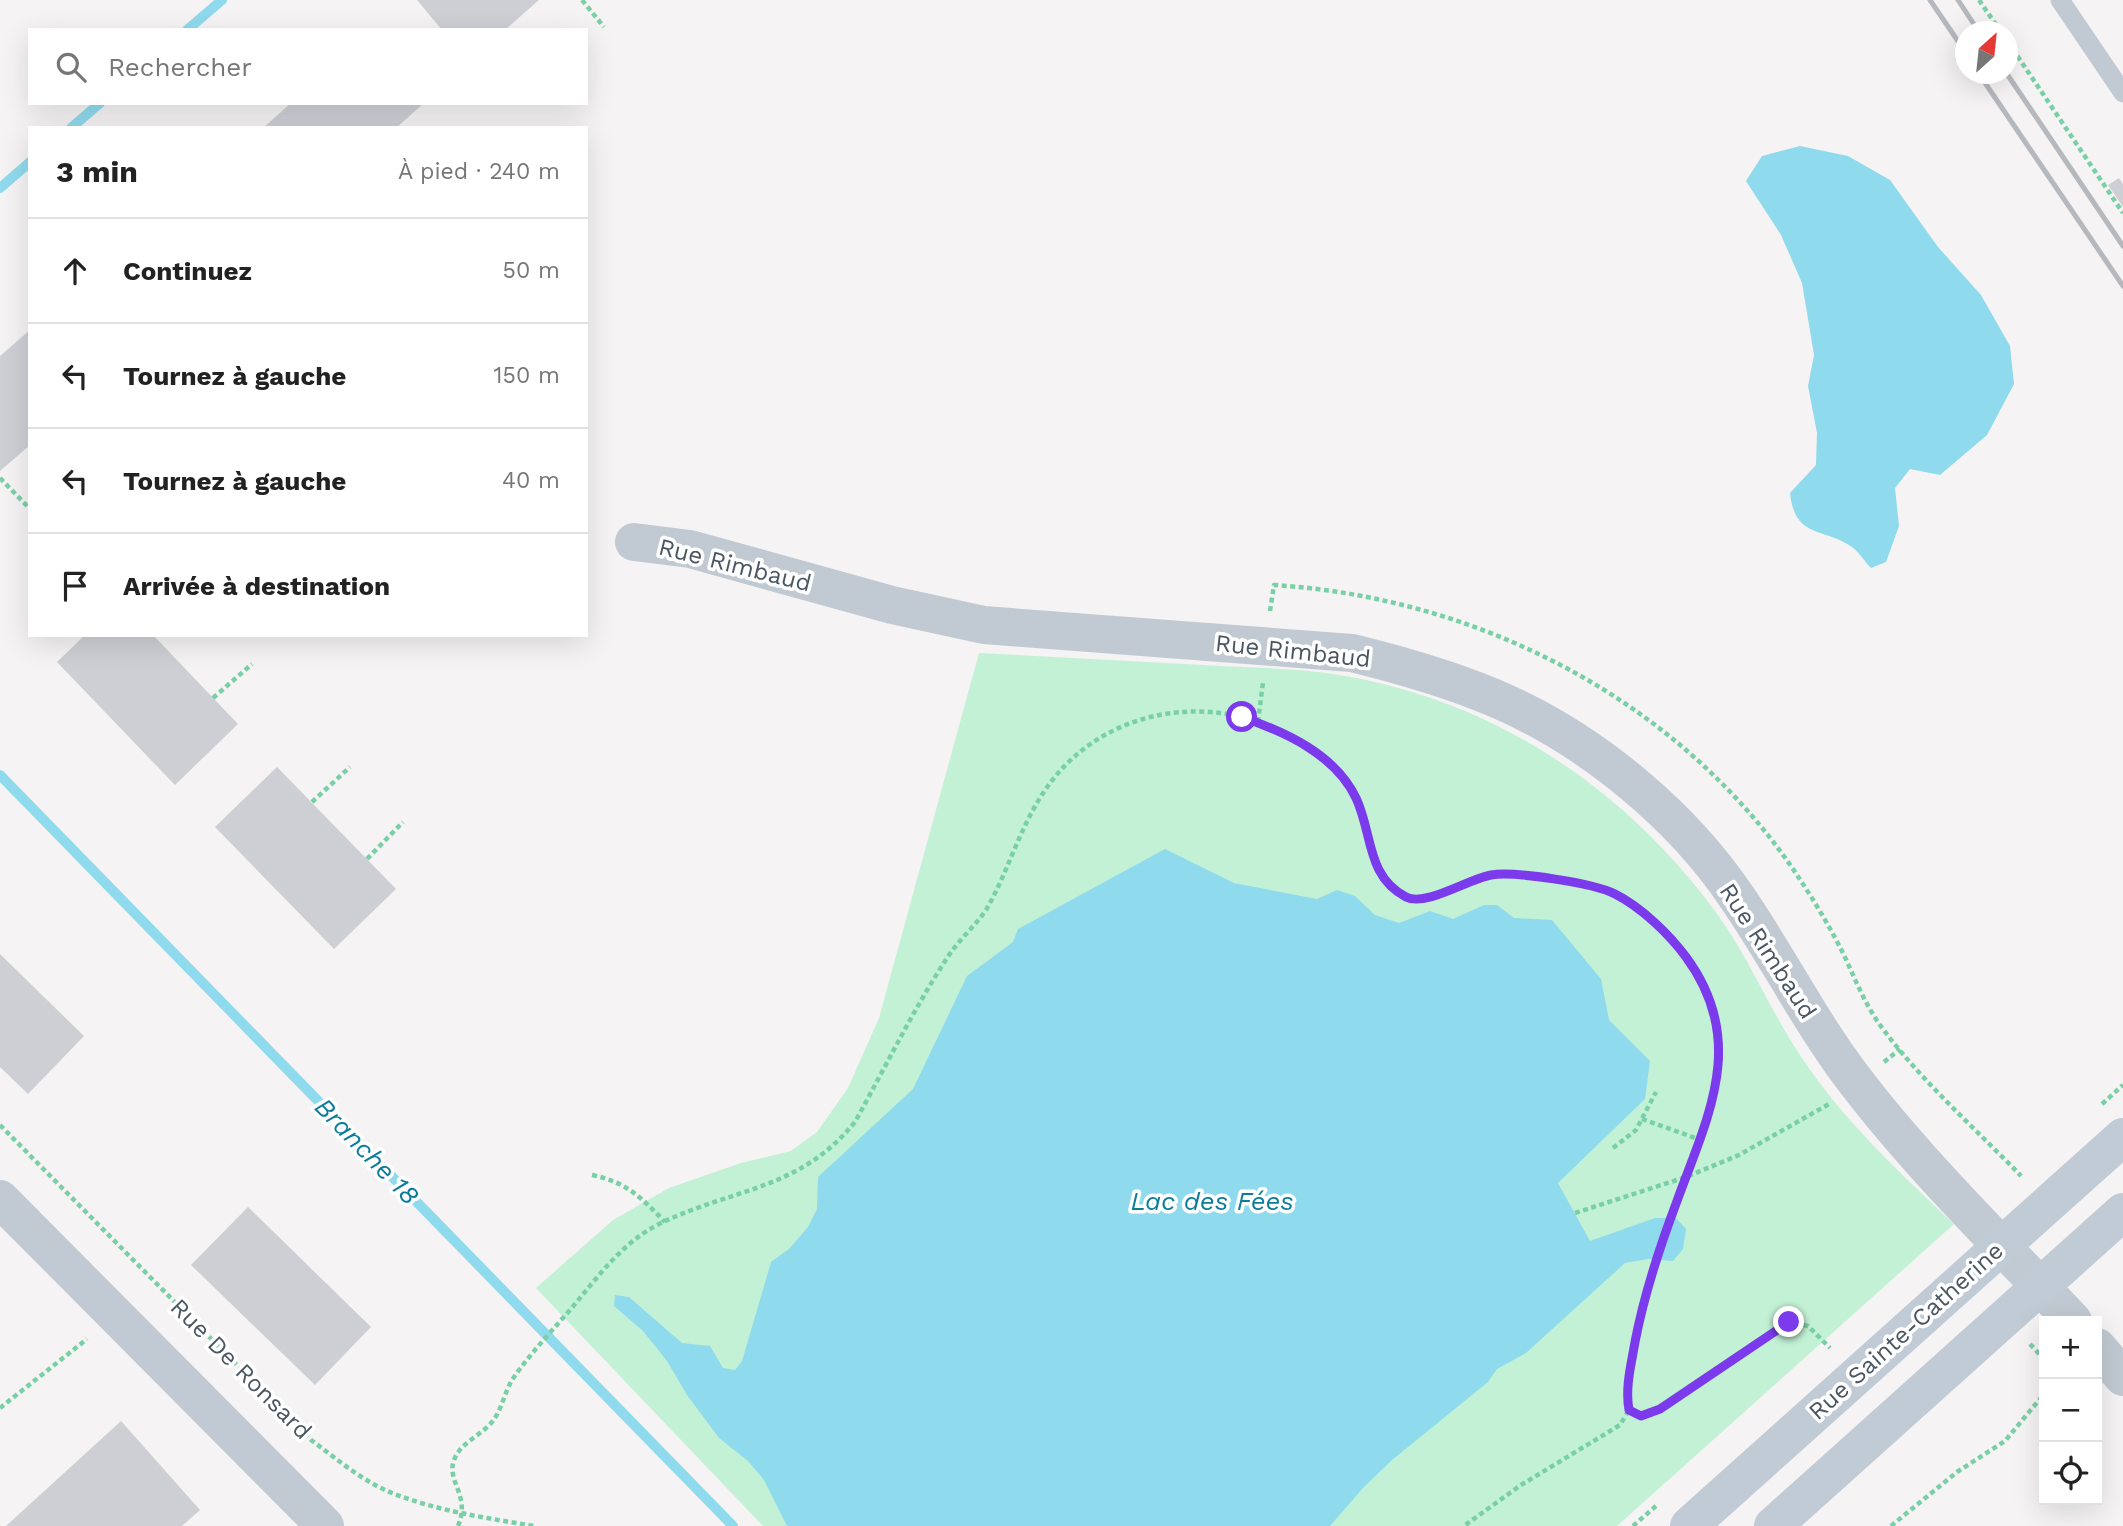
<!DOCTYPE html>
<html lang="fr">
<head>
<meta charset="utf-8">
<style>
	body { margin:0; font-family:"Work Sans",sans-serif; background:#f2f2f2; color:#222 }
	.controls { position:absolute; right:21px; bottom:21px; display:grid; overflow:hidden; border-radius:0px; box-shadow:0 7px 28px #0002 }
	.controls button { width:63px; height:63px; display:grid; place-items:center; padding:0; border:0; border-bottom:2px solid #e0e0e0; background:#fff; color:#222; font:35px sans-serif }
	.compass { position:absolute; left:1955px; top:21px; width:63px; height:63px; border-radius:50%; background:#fff; box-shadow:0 7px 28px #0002; rotate:27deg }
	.stop { position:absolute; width:21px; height:21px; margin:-16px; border:5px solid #7c3aed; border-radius:50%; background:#fff }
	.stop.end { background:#7c3aed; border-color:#fff; box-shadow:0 2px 7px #0008 }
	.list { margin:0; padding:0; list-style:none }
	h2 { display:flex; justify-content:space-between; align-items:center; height:91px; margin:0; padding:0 28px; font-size:30px }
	h2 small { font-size:23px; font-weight:400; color:#767676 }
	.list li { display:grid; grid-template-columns:46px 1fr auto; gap:21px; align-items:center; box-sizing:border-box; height:105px; padding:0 28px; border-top:2px solid #e0e0e0 }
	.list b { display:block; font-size:26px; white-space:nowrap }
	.list em { font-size:23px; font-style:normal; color:#767676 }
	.icon { flex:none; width:38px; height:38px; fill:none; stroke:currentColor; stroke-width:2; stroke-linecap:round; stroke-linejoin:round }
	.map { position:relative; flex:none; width:2123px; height:1526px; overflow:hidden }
	.search { position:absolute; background:#fff; box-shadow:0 7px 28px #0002; left:28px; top:28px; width:560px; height:77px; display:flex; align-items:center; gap:18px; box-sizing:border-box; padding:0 24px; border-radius:0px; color:#767676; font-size:26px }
	.panel { position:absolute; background:#fff; box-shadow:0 7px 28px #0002; left:28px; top:126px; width:560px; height:511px; border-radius:0px }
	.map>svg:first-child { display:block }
	.green { fill:#c3f1d5 }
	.water { fill:#90daee }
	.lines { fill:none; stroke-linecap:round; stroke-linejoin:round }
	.stream { stroke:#90daee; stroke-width:10 }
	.building { fill:#cdcfd5 }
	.path { stroke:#7ad0a6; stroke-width:4.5; stroke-dasharray:5 3.5; stroke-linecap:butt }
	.lane { stroke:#c1cad2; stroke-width:19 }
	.street { stroke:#c1cad2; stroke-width:38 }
	.secondary { stroke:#c1cbd6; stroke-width:38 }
	.rail { stroke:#b5b8bd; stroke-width:5 }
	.route { stroke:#7c3aed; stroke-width:9 }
	.labels { text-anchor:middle; stroke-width:7; stroke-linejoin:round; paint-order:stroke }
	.street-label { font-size:24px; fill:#4a5661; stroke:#fff }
	.water-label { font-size:26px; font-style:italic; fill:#0c7c9b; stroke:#fff }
</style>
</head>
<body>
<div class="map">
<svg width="2123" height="1526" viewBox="0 0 2123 1526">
	<rect width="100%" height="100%" fill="#f5f3f3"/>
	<path class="green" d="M979,653C1054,657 1129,661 1204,665C1254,668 1307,668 1356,678C1504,707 1627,792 1715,911C1749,957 1770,1011 1802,1058C1843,1120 1900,1173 1954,1224L1617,1526H763L536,1288L613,1220L669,1188L741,1163L791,1151L817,1132L848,1088L879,1018Z"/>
	<path class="water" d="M1800,146L1848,156L1890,180L1938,247L1981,295L2010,346L2014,384L1987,435L1940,475L1910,469L1895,488L1899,526L1886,562L1871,568C1865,562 1859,552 1852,547C1823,527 1795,539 1790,493L1816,465L1817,433L1808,386L1814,355L1802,283L1781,235L1746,181L1762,156Z
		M1165,849L1234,883L1317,899L1337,890L1355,896L1375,915L1399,923L1430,911L1453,919L1484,905H1497L1514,918L1552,920L1601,979L1609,1020L1650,1061L1645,1099L1558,1183L1590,1241L1655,1218H1676L1686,1229L1683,1249L1673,1261L1648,1259L1625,1263L1526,1353L1497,1369L1488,1382L1392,1460L1363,1488L1330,1526H787L764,1480L748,1461L719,1438L687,1395L667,1361L643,1331L614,1306L615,1295L629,1297L682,1343L710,1346L723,1368L735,1370L742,1361L771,1262L789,1249L808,1227L817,1209L818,1177L913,1089L967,976L1013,942L1018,929Z"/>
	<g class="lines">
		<path class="stream" d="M187,30L222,0
			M71,128L100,103
			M0,188L30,162
			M0,775L733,1526"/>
	</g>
	<path class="building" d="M417,0H539L505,30H442Z
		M291,103H424L396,128H263Z
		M2119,178L2123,184V207L2108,185Z
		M30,330V445L0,471V356Z
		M85,635H153L238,724L175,785L57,662Z
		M277,767L396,889L334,949L215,827Z
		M0,954L84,1036L28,1094L0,1067Z
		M248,1207L371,1327L315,1385L191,1265Z
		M121,1421L200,1510L182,1526H6Z"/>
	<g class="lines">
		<path class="path" d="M582,0L604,27
			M1979,0L2001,32
			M2008,42L2123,213
			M0,478L30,509
			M1270,611L1274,585C1481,598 1683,702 1799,878C1815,902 1831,929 1844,955C1855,979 1865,1004 1880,1025C1920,1080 1974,1127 2021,1176
			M213,698L252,664
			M1258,722L1263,682
			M312,802L350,767
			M367,859L403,822
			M1884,1062L1900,1049
			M2102,1104L2123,1085
			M1642,1119L1701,1140
			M0,1125L311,1440C337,1459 362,1481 392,1493C437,1511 487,1518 534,1526
			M1613,1148L1636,1130L1656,1092
			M592,1175C626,1182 641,1197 665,1222
			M1575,1213L1686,1177L1739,1155L1829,1104
			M2030,1344L2044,1359
			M0,1408L87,1339
			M1629,1410L1641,1416L1660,1409L1789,1322L1808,1326L1830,1348
			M458,1526C471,1496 446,1481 454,1460C461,1441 484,1435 495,1418C502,1407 505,1392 512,1380C529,1355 550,1333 570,1310C598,1277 621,1243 661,1223C734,1188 800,1190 855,1122C886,1066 914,1008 949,955C960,939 975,926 986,910C1007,874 1018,833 1040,798C1100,699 1235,684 1322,758C1334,768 1346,781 1354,795C1372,828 1365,888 1411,899C1432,904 1467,879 1490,875C1503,873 1518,876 1531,877C1557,879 1588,883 1612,893C1652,909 1697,962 1709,1002C1733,1078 1702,1132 1677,1201C1660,1248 1643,1296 1635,1345C1631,1367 1625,1387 1629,1410L1620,1425L1521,1485L1464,1526
			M1633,1526L1656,1506
			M1891,1526L1957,1472L2005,1441L2044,1394"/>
		<path class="lane" d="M2060,0L2123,93"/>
		<path class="street" d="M634,542L690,549L892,605L984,625L1352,653C1405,666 1458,681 1508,704C1595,744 1682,816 1736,896C1777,955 1809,1020 1853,1078C1919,1165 1999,1242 2073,1321
			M0,1199L325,1526
			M2097,1347L2123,1377"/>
		<path class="secondary" d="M1689,1526L2123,1137
			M1773,1526L2123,1212"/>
		<path class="rail" d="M1930,0L1966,53
			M1958,0L1979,32
			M1979,74L2123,286
			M2007,74L2123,246"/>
	</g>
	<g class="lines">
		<path class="route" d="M1242,717C1285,732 1335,754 1356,798C1373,834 1366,876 1406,897C1426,907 1468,879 1491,875C1514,871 1594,883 1615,894C1641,907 1669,934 1686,957C1748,1041 1708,1116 1677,1201C1660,1246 1644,1295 1635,1342C1631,1366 1625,1387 1629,1410L1641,1416L1660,1409L1789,1322"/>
	</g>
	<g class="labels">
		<g class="street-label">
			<text transform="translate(735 565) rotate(14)" y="8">Rue Rimbaud</text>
			<text transform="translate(1293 651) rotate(6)" y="8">Rue Rimbaud</text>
			<text transform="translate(1768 951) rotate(57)" y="8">Rue Rimbaud</text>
			<text transform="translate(1906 1331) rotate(-42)" y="8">Rue Sainte-Catherine</text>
			<text transform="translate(241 1369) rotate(45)" y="8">Rue De Ronsard</text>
		</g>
		<g class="water-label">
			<text transform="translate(367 1151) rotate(46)" y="9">Branche 18</text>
			<text x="1212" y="1210">Lac des Fées</text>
		</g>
	</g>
</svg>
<div class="controls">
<button>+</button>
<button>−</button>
<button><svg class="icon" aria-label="locate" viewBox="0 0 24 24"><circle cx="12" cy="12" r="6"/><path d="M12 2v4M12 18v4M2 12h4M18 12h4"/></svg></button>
</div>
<svg class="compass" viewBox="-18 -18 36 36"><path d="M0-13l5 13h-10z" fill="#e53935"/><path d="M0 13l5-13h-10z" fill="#767676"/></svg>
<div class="stop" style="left:1242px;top:717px"></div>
<div class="stop end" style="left:1789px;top:1322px"></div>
<div class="search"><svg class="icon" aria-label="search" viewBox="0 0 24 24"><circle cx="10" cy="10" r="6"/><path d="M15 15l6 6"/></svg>Rechercher</div>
<section class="panel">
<h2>3 min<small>À pied · 240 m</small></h2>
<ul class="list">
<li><svg class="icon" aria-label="ahead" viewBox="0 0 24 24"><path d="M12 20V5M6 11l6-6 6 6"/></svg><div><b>Continuez</b></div><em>50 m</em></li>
<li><svg class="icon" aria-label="left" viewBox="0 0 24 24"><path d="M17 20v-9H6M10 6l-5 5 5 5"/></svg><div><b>Tournez à gauche</b></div><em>150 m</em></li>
<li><svg class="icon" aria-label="left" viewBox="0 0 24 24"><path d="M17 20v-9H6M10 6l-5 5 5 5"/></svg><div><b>Tournez à gauche</b></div><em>40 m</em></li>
<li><svg class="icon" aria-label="arrive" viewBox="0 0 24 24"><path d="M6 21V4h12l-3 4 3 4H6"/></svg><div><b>Arrivée à destination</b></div></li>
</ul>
</section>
</div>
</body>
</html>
